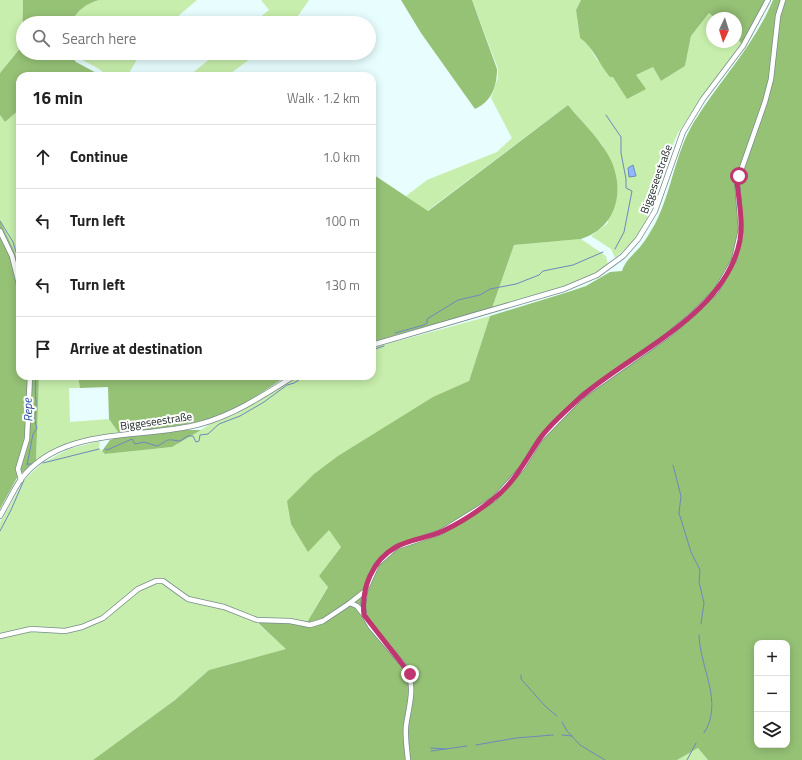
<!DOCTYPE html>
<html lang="en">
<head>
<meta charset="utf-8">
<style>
	body { margin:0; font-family:"Titillium Web",sans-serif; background:#f6f6f6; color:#222 }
	.controls { position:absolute; right:12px; bottom:12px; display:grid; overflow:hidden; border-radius:8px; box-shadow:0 2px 10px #0003 }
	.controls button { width:36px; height:36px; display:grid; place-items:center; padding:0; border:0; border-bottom:1px solid #e0e0e0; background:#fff; color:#222; font:20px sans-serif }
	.compass { position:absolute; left:706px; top:12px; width:36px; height:36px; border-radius:50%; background:#fff; box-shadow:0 2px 10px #0003; rotate:184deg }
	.stop { position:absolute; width:12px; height:12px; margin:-9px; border:3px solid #c0366f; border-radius:50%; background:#fff }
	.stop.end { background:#c0366f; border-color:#fff; box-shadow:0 1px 4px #0008 }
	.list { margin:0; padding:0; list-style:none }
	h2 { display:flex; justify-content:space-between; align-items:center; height:52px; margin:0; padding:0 16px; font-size:17px }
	h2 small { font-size:13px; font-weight:400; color:#767676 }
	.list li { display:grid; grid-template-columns:26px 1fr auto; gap:12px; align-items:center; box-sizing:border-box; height:64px; padding:0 16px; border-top:1px solid #e0e0e0 }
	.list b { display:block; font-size:15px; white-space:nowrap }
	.list em { font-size:13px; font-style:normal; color:#767676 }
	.icon { flex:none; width:22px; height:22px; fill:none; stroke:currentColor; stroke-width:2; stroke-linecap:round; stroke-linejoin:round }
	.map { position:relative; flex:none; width:802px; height:760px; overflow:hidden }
	.search { position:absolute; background:#fff; box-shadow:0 2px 10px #0003; left:16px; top:16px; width:360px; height:44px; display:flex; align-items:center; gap:10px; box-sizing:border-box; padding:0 14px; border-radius:22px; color:#767676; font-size:15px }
	.panel { position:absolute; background:#fff; box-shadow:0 2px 10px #0003; left:16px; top:72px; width:360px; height:308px; border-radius:12px }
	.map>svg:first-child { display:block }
	.green { fill:#c7eeac }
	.forest { fill:#96c276; fill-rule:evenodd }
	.water { fill:#90b7ff; stroke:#6c89bc }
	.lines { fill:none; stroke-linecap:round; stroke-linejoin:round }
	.stream { stroke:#6c89bc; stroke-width:1 }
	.minor-casing { stroke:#788c8c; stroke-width:6 }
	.minor { stroke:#fff; stroke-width:4.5 }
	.route { stroke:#c0366f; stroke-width:5 }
	.labels { text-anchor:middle; stroke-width:4; stroke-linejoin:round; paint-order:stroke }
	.street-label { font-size:11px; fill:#171f1f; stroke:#fff }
	.water-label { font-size:12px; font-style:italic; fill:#224a9d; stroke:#fff }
</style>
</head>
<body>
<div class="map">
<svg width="802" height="760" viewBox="0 0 802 760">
	<rect width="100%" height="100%" fill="#e7fdfe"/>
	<path class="green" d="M0,0H23L22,46L0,73Z
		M99,0H197L170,23H71C77,10 86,4 99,0Z
		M261,0H309L293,23H253L269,10Z
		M472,0H581L576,10L580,38L589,46L597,60L636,75L653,67L661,81L685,66L691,36L709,13L715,18H712V42H736V38L742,44L699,101L678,133L666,160L646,222L633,242L615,258L611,249L591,236L608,223L603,146L568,105L427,211L406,196L427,180L497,152L512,138L491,98L498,77V69Z
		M74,53H141L127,76H107C98,65 84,64 74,53Z
		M217,53H258L227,76H189Z
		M20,109V269L14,250L0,221V115L5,122Z
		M581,239L606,256L608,265C574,289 530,297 492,308L514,245Z
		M490,316L469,381L464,384L308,552L329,529L341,547L319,576L328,586L306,624L257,623L287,649L209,670L175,700L93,760H0V522L25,479L41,464L69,449L100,441L99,448L105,454L172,447L214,422L236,414L299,376H372V348Z
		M39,376H78L80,388H69L70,422L109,419L118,432L66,444L36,461Z
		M698,748L708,760H678V759Z"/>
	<path class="forest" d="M23,0H99C86,4 77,10 71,23H23V53H68L76,62L102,76H20V109L5,122L0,115V73L22,46Z
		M401,0H472L497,69C497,87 491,102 475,109L421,33Z
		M581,0H765L742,44L736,38V18H715L709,13L691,36L685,66L661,81L653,67L636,75L646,89L627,99L613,77H610C599,64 593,47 580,38L576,10Z
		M773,0H802V760H708L698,748L677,760H93L175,700L209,670L286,649L257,622L306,624L328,587L319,576L341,547L329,530L308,552L291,524L287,501L314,474L338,456L433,397L469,381L490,316L568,292L586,286L610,272L622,271C625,261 633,255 640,247C646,240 650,232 655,224C672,191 675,153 694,122C720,80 754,46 773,0ZM757,643H787V745H757Z
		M568,105C580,120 597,136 607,153C626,184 620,227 581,239L514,245L492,308L372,342L373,160L374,175L428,211Z
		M0,221L14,250L20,269V376H39L36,461L18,476L0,509Z
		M78,376H287C265,390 243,407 218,416C187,426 151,430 118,432L109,419L108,387L80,388Z
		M185,430H201L172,447L105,454L102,451L110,440L116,438Z"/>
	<path class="water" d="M633,165L636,176L629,177L628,168Z"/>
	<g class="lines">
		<path class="stream" d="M606,115L621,137V153L626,179V188L632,191L624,232L615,249
			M0,221L13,242L20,265
			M395,333L424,325L427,323V319L458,300L480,295L490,289L516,284L539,275L543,271L573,265L603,252
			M372,350L384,346
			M105,449L107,450L132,439L135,444L144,442L157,446C171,439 164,439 180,441L188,436H193L196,442L199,441L200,435L208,434L219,424L240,416L264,402L287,385L294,383L305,376
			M43,463L99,449
			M27,464H32
			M27,465L33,434L37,428C33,418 36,412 36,402C35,393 35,385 36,376
			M673,465L681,496L679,513L691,552L700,570L699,582L704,603L701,624
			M0,531L11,510L24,480
			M699,635C700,669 724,702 704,733
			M521,675V679L545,706L557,716
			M562,722L567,731L580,745L605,760
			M562,735L572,736
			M476,745L516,738L553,735
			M431,748L446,749
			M431,751L467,746
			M687,760L696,743"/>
		<defs>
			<path id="minor" d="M0,231L12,256L20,288
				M372,345L564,289L597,275L623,256L638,239L655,211L683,132L703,99L743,46L768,0
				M21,480L18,469L27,439L30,376
				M0,516C7,504 13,491 21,479C63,425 141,440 200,424C234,415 264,395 294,376
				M350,603L357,606L364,615
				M0,636L31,629L65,631L82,627L103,618L138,589L156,581H163L188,599L224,607L257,620L290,621L310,625L323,621L350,603L365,591
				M408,760C407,749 405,737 406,726C409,705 416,687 406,668L371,627L364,615L363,605L365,591L377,564L396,547L441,532L494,499L522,468L540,439L582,396L667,336L694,313L716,291L734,260L741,229L737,182L765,102L771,79L778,16L783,0"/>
		</defs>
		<use href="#minor" class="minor-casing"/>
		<use href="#minor" class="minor"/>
	</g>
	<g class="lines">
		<path class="route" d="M410,674L364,615C361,589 372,560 396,547C410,539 428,538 443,531C460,523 477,512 492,500C513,485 525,461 539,440C547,427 570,407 582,396C633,352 726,314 740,240C743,221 739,202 737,182L739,176"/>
	</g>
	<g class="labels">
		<g class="street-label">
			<text transform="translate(656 179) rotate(-70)" y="4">Biggeseestraße</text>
			<text transform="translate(156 421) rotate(-8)" y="4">Biggeseestraße</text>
		</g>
		<g class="water-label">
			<text transform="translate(28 410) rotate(-93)" y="4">Repe</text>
		</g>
	</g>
</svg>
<div class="controls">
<button>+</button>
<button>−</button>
<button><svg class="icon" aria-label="layers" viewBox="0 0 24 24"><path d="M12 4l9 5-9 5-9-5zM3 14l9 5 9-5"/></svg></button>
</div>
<svg class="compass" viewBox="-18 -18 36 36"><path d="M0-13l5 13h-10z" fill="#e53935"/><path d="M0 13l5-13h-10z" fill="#767676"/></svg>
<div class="stop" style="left:739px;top:176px"></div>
<div class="stop end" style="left:410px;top:674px"></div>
<div class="search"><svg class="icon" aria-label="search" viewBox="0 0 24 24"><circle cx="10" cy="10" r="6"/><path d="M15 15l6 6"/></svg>Search here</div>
<section class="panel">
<h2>16 min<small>Walk · 1.2 km</small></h2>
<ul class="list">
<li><svg class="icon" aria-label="ahead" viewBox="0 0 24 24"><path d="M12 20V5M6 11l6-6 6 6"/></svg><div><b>Continue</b></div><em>1.0 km</em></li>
<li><svg class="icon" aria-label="left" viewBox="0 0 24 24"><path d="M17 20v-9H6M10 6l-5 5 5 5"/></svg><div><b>Turn left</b></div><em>100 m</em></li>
<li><svg class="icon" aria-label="left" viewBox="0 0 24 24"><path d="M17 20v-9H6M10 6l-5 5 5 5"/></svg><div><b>Turn left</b></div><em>130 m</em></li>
<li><svg class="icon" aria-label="arrive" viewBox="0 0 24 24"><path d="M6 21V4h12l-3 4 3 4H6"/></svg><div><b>Arrive at destination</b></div></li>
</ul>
</section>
</div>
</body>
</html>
